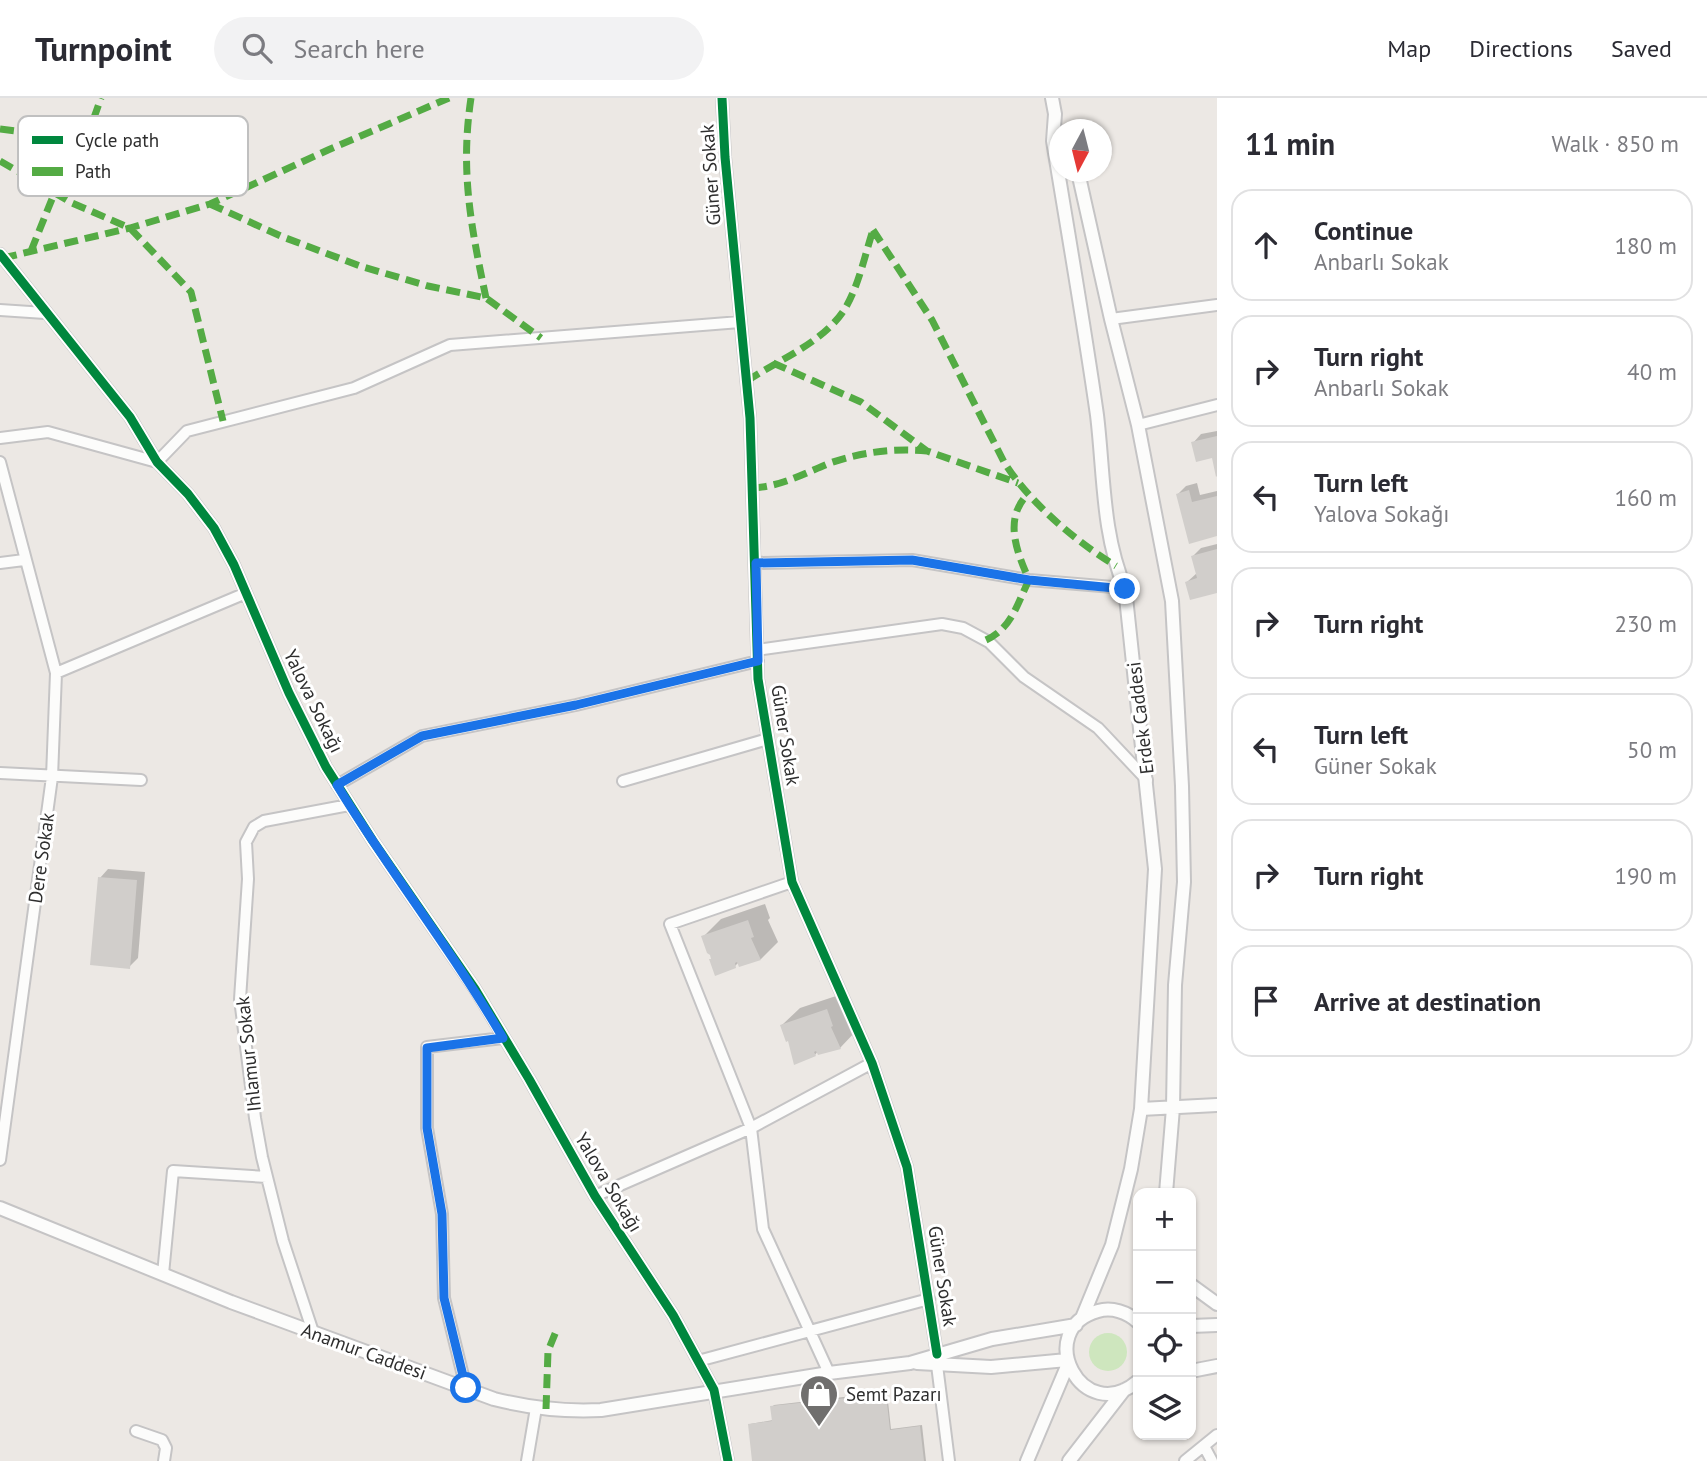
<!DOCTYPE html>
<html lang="en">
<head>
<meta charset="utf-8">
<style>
	body { margin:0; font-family:"PT Sans",sans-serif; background:#f2f2f3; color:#2b2b33 }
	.controls { position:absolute; right:21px; bottom:21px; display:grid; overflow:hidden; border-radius:14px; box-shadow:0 2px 5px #0004 }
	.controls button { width:63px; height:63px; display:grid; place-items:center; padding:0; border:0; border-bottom:2px solid #e1e1e2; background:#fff; color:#2b2b33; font:35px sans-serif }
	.compass { position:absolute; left:1049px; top:21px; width:63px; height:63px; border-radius:50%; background:#fff; box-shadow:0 2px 5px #0004; rotate:187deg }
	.stop { position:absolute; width:21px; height:21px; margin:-16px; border:5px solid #1a73e8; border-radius:50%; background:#fff }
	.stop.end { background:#1a73e8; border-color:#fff; box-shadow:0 2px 7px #0008 }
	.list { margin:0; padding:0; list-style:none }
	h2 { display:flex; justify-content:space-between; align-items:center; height:91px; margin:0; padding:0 28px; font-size:30px }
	h2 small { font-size:23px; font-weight:400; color:#7c7c81 }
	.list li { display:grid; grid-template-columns:46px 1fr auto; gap:21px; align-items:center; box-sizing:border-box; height:112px; margin:0 14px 14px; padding:0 14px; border:2px solid #e1e1e2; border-radius:21px }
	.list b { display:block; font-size:26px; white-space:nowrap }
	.list p { margin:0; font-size:23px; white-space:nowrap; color:#7c7c81 }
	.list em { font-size:23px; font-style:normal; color:#7c7c81 }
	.icon { flex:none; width:38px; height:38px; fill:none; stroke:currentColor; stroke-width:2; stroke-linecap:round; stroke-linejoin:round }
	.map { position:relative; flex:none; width:1217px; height:1363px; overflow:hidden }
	header { display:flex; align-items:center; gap:42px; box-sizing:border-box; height:98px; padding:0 35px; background:#fff; border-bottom:2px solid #e1e1e2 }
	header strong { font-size:33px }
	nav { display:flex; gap:38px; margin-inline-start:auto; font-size:24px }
	.search { width:490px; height:63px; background:#f2f2f3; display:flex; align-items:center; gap:18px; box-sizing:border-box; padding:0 24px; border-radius:38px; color:#7c7c81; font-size:26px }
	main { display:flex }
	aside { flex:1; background:#fff }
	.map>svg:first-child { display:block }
	.green { fill:#cee6be }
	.shadow { fill:#0003 }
	.building { fill:#d1cecb }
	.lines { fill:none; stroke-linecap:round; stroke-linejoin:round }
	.minor-casing { stroke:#c5c4c5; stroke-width:14 }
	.tertiary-casing { stroke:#c5c4c5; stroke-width:16 }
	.minor { stroke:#fcfcfb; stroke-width:10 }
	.tertiary { stroke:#fcfcfb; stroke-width:12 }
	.quiet { stroke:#54ab44; stroke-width:7; stroke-dasharray:14 7; stroke-linecap:butt }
	.cycleway-casing { stroke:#fff; stroke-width:13 }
	.cycleway { stroke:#00873e; stroke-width:9 }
	.route { stroke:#1a73e8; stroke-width:9 }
	.labels { text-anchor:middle; stroke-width:6; stroke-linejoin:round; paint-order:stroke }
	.street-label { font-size:19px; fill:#2e2e2e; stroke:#fff }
	.poi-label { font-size:19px; fill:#2e2e2e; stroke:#fff; text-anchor:start }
	.key { fill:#fff; stroke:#c0c0c0; stroke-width:2 }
	.key-label { font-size:19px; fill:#2e2e2e }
</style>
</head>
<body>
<header>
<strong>Turnpoint</strong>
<div class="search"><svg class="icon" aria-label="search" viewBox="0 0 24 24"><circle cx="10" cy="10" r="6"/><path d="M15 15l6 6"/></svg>Search here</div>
<nav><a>Map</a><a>Directions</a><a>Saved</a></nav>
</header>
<main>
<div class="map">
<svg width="1217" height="1363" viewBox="0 0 1217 1363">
	<rect width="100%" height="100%" fill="#ece8e4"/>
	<path class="green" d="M1089 1254a19 19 0 1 1 38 0a19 19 0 1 1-38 0Z"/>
	<path class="shadow" d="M1217,333V375L1213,358L1193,345L1201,336Z
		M1197,385L1200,397L1217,393V436L1178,396L1186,388Z
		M1217,446V493L1187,484L1197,475L1193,458L1201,450Z
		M108,771L145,774L138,860L129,869L100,780Z
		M765,806L770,820L768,822L778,844L761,861L740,866L739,864L735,868L713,860L703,839L721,821Z
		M845,895L857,932L840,950L818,953L815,957L790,941L782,927L800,910Z
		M887,1294L891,1331L922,1327L926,1363H754L750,1326L773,1322L772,1309L774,1307Z"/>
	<path class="building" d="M1217,338V378L1216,379L1212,360L1196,364L1191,344Z
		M1189,392L1192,404L1217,398V438L1189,446L1176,396Z
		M1217,451V495L1190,502L1185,484L1197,480L1191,458Z
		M98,779L137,782L130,871L90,867Z
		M748,822L754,839L751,840L761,862L739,869L737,864L735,865L736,870L715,878L709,861H711L710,857L707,855L701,838Z
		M827,911L833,928L831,929L841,951L818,957L816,953L814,954L816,958L794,967L788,943L786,944L780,927Z
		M886,1296L890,1332L920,1328L924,1363H752L748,1326L772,1323L770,1308Z"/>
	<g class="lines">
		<defs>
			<path id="minor" d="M722,0L725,59L750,320L758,581L792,784L872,965L907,1069L937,1256
				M0,156L130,319L157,364L188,396L214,430L234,467L289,595L326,669L373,743L475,891L529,981L595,1098L673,1217L714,1292L728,1363
				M0,212L45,215
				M1111,221L1217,207
				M1138,327L1217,307
				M0,340L48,334L157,364L187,333L354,290L450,247L740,224
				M0,364L56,575L52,679L0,1062
				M0,465L24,462
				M756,465L912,462L1029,482L1125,490
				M757,552L942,526L963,530L989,544L1024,579L1098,630L1147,682
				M56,575L246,495
				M0,675L141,682
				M623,683L768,641
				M337,687L422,638L576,607L758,563
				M792,784L670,826L751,1030L763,1131L829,1275
				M595,1098L751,1030L872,965
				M163,1176L173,1073L267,1079
				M313,1234L283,1143L262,1059L255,1020L240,901L248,781L246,744L254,729L264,723L349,707
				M698,1263L929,1201
				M937,1267L949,1363
				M466,1290L444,1200L442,1116L427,1030V949L503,940
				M136,1333L162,1342L166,1350L164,1363
				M1204,1348L1212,1363
				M527,1363L536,1310
				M1185,1363L1217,1337"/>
			<path id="tertiary" d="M1052,0L1055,16L1053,43C1068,135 1084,226 1097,317C1104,375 1102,436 1125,490L1155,771L1141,1011L1131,1071L1112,1147L1082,1220
				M1078,74L1111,221L1138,327L1172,503L1182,688L1184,784L1175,887L1173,1010L1166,1095
				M1141,1011L1217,1007
				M0,1110L231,1204L494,1301C530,1310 564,1314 601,1312L829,1275L910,1265L992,1241L1076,1227
				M1191,1187L1217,1206
				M1138,1224C1127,1214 1112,1209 1098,1213C1032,1231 1082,1331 1138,1283
				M1191,1228L1217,1227
				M917,1265L991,1269L1067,1262
				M1191,1273L1217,1268
				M1027,1363L1068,1266
				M1069,1363L1124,1292"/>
		</defs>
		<use href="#minor" class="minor-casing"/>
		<use href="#tertiary" class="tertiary-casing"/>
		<use href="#minor" class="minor"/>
		<use href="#tertiary" class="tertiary"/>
		<path class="quiet" d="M471,0C460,73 471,129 486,200
			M0,31L86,42H119L162,21
			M0,63L72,105L130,130L191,194L223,323
			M210,106L283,139L360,168L428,188L486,200L541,240
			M873,132L932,222L1004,364C1029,404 1075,443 1116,468
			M31,153L54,96L86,42L101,0
			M3,160L130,130L210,106L328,52L449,0
			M773,265L861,304L927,353L1018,385
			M747,283C780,261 825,244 846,209C859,186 865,157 873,132
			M753,390C782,388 803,376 830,365C862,354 894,350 927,353
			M986,542C1012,530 1017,506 1029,482C1017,454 1003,421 1028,396
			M546,1311L548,1253L557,1231"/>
		<defs>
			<path id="cycleway" d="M722,0L725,59L750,320L758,581L792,784L872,965L907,1069L937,1256
				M0,156L130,319L157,364L188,396L214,430L234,467L289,595L326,669L373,743L475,891L529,981L595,1098L673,1217L714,1292L728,1363"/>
		</defs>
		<use href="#cycleway" class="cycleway-casing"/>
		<use href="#cycleway" class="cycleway"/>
	</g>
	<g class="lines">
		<path class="route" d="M466,1290L444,1200L442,1116L427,1030V950L503,940C452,852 389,773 337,687L422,638L576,607L758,563L756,465L912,462L1029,482L1125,491"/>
	</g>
	<defs>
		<symbol id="shop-pin" viewBox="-11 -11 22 30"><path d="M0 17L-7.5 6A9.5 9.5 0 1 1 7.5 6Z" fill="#706f6e" stroke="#fff"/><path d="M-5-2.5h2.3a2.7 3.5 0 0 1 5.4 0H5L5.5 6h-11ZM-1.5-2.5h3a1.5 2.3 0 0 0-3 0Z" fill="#fff"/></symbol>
	</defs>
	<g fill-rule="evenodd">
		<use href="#shop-pin" x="797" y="1274" width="44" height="60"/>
	</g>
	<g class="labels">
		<g class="street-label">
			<text transform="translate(710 77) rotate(-94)" y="7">Güner Sokak</text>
			<text transform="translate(314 603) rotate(64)" y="7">Yalova Sokağı</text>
			<text transform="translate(1140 620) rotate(-97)" y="7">Erdek Caddesi</text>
			<text transform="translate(786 637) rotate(81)" y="7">Güner Sokak</text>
			<text transform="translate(41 760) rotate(-82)" y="7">Dere Sokak</text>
			<text transform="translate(248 956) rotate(-96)" y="7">Ihlamur Sokak</text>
			<text transform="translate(609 1084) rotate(59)" y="7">Yalova Sokağı</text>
			<text transform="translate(943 1178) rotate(81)" y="7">Güner Sokak</text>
			<text transform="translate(364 1253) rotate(20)" y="7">Anamur Caddesi</text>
		</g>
		<g class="poi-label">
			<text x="846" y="1303">Semt Pazarı</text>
		</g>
	</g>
	<rect x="18" y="18" width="230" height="80" rx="10" class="key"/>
	<rect x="32" y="38" width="31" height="8" fill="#00873e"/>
	<rect x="32" y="69" width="31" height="9" fill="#54ab44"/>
	<g class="key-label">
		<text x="75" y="49">Cycle path</text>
		<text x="75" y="80">Path</text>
	</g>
</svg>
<div class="controls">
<button>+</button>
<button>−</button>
<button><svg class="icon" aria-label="locate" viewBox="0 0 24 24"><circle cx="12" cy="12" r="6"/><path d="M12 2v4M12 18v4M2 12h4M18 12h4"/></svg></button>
<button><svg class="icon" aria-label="layers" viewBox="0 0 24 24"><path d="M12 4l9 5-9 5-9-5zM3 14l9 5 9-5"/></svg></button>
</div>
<svg class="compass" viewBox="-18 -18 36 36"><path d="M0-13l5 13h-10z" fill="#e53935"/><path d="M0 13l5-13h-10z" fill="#7c7c81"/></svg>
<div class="stop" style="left:466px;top:1290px"></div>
<div class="stop end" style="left:1125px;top:491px"></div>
</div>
<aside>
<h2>11 min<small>Walk · 850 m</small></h2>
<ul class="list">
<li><svg class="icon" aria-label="ahead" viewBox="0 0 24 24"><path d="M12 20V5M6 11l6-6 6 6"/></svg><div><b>Continue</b><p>Anbarlı Sokak</p></div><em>180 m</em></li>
<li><svg class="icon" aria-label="right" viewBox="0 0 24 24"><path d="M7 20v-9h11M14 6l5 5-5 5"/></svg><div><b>Turn right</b><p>Anbarlı Sokak</p></div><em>40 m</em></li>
<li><svg class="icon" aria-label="left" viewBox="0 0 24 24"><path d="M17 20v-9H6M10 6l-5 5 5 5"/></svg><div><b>Turn left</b><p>Yalova Sokağı</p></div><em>160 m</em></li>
<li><svg class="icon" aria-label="right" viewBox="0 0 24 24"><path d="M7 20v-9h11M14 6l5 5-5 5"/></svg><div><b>Turn right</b></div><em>230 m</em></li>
<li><svg class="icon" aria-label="left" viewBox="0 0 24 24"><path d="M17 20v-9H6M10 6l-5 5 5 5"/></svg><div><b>Turn left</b><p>Güner Sokak</p></div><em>50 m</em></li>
<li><svg class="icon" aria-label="right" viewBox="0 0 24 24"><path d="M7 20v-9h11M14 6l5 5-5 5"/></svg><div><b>Turn right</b></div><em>190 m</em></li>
<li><svg class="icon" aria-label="arrive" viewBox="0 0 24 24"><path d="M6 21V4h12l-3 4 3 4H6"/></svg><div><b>Arrive at destination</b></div></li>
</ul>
</aside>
</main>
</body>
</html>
